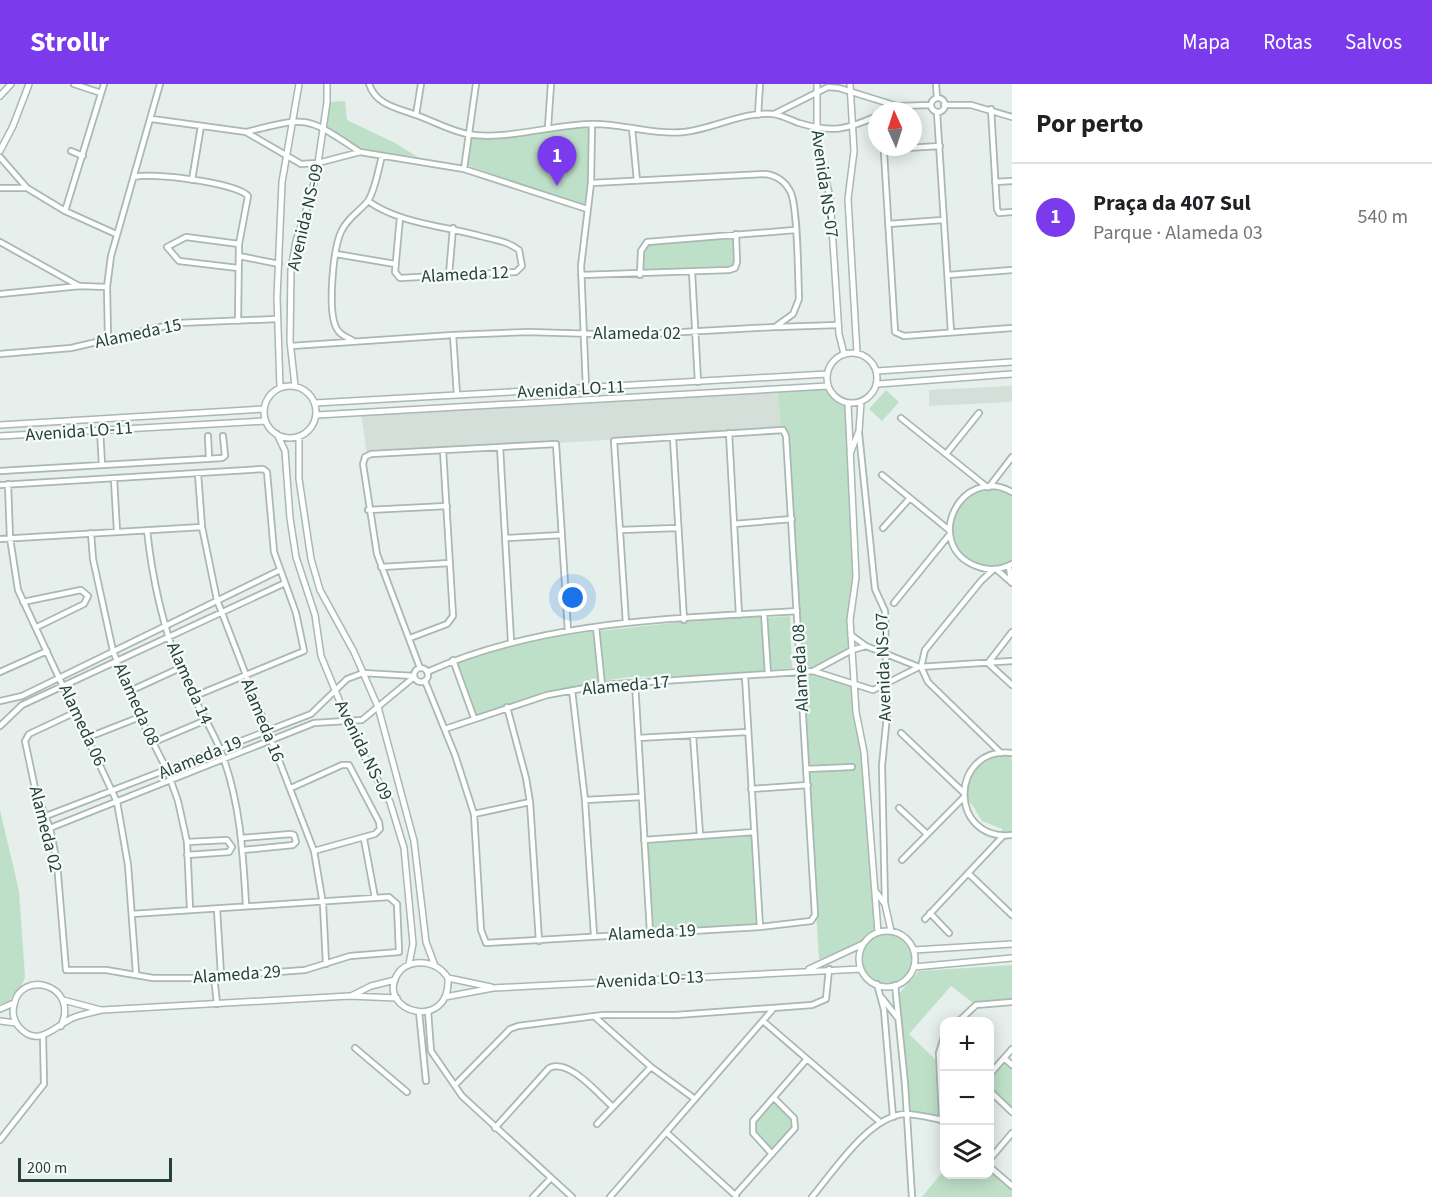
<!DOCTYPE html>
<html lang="pt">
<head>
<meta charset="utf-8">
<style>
	body { margin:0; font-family:"Source Sans 3",sans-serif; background:#f2f2f2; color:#202124 }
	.controls { position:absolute; right:18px; bottom:18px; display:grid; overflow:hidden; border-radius:12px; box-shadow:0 3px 15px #0003 }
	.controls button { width:54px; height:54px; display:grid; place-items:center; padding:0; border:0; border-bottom:2px solid #e0e0e0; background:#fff; color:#202124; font:30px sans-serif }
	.compass { position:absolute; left:868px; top:18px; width:54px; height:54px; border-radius:50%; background:#fff; box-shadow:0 3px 15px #0003; rotate:357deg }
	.scale { position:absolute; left:18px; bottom:15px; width:154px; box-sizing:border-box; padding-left:6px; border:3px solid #24423a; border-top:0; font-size:16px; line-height:21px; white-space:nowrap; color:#24423a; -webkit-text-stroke:4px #f7fbf9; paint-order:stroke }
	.you { position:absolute; left:573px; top:514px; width:21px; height:21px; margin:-15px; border:4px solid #fff; border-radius:50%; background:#1a73e8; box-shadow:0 0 0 9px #1a73e833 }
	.badge { display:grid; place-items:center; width:39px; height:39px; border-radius:50%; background:#7c3aed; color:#fff; font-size:20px; font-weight:700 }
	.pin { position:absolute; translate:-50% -50px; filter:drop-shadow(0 2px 3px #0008) }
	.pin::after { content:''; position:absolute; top:32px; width:21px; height:18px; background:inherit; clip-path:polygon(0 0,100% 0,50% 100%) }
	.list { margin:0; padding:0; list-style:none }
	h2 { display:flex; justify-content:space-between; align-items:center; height:78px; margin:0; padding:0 24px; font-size:26px }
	h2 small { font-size:20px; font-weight:400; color:#757577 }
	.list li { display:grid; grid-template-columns:39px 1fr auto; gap:18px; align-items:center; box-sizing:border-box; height:108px; padding:0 24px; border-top:2px solid #e0e0e0 }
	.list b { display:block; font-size:22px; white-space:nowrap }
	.list p { margin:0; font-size:20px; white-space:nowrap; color:#757577 }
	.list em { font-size:20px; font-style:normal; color:#757577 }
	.icon { flex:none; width:33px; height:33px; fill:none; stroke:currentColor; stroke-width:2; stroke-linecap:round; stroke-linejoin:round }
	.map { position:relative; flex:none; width:1012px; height:1113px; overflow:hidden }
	header { display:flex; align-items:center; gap:36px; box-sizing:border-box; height:84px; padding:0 30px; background:#7c3aed; color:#fff }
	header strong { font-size:28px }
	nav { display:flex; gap:33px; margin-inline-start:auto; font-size:21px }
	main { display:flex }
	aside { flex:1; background:#fff }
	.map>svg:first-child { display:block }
	.built { fill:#d4dfda }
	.green { fill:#bfe0c8 }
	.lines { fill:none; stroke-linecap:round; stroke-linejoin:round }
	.minor-casing { stroke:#a8b8b2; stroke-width:8 }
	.tertiary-casing { stroke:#a8b8b2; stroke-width:8 }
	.minor { stroke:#fff; stroke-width:4.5 }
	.tertiary { stroke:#fff; stroke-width:5 }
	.labels { text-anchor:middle; stroke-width:4.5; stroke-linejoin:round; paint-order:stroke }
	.street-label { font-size:18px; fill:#24423a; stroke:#f7fbf9 }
</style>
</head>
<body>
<header>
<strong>Strollr</strong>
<nav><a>Mapa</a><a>Rotas</a><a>Salvos</a></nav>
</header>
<main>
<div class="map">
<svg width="1012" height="1113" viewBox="0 0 1012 1113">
	<rect width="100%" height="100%" fill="#e6efeb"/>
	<path class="built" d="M1012,302V318L929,322V306Z
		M777,304L781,345L367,371L361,328Z"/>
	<path class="green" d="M345,17L347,36L395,59L418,73L362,65L327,44L329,18Z
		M592,40L587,125L464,80L469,54L497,53Z
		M736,150L737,178L732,185L640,191L643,163L651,157Z
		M828,302L839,316L848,320L855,474L850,536L852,566L814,587L854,602L866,668L879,848C906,843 922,868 910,891C885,915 851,895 863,861L819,875L785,348L781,345L777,304Z
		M886,306L899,318L882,337L869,325Z
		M987,403L1012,408V479L983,485C975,480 964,476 958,469C937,443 960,409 987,403Z
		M764,529L765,534L790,532L792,584L768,586V590L630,593L602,597V601L572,606L474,634L453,576L488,564L596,543L601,580L599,547Z
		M1002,671L1010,672L1012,675V749H1002V745L982,737L971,719L968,720C963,695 978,676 1002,671Z
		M0,726L19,807L25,893C23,903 13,908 9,918L0,920Z
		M754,748L760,843L650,848L644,756Z
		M1012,881V918L976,921L951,902L909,950L939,979L943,1036L905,1030L897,912L919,887Z
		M1004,977L1012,984V1023L990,1004V990Z
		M774,1014L794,1034L796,1042L772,1070L755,1053L753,1037Z
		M990,1083L1012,1102V1113H922L944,1086V1090H990Z"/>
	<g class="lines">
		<defs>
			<path id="minor" d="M74,0L101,9
				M369,0C376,21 397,24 416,31C433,37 449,46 467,50C506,57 553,40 594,40C624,40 653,51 684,48C713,45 744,27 773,30C781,31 791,36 799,39C832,49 846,46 877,32
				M936,0L937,14
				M931 21a7 7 0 1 1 14 0a7 7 0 1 1-14 0Z
				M944,21H971L1012,33
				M991,25L997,125L999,129L1012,128
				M887,27L897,22
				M937,28L951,248
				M774,30L828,3L839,4L897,22L931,21
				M416,31L421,0
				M758,31L760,0
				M152,35L246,48L301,80L318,79L360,68C305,32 310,32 246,48
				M548,43L551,0
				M632,44L637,97
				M940,62L889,65L884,69L895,248L904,252L1012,244
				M71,67L83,72
				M360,68L464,85L587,125
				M0,73L27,104H0
				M464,85L476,0
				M134,93C152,88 237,99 248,112L239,160L238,237
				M192,96L201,42
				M995,98L1012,97
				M27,104L65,127L116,150
				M368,117C400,140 446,142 484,153C496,156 509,158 519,166L522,182L516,188L400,194L395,188L400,133
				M65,127L104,0
				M888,140L943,136
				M0,158L79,202
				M336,170L395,180
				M239,172L279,180
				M238,184L179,177L167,163L186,153L239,160
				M692,188L698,298
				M449,191L453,144
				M581,191L729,186L735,184L737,178L736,150
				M640,191L641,167L647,158L795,146
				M948,191L1012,186
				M0,210L80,202L107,203
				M777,243L838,241
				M453,251L457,311
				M108,254L107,203L111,172L160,0
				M352,256C346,253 340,251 337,245C327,229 333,166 341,148C347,134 359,128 368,117C376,104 378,86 382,72
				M291,262L453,251L528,248L629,251L775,243L793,230L799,215C798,193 798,126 791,109C786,98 778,92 766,90L591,99
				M0,270L71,264L178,239L277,235
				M586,304L581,182L591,99L592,40
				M901,334L987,403
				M100,346L102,381
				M729,349L739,531
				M859,349L875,505L885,527L887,631L882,682L885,820
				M208,352L209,375
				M673,354L684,536
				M500,363L511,557
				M946,370L979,329
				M0,387L222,374L225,372L223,352
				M198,390L202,443L217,516L314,767L323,820L326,880
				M882,391L949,446
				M114,395L117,447
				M8,400L10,454L18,506L117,718L128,781L136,889
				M0,401L263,385L267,388L274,468L296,529L304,567L195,612
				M989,403L1012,373
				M1012,408C960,380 922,461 976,482C988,487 1000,486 1012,480
				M368,426L447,422
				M734,440L792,435
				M883,444L910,414
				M147,446C152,493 162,539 179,583C191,611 208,637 220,665C240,715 243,768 246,821
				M620,446L677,444
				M91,449L93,475L113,567L140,633L167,686L178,717L187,758L190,825
				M506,454L562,451
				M0,455L202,443
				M1009,482L1011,498
				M381,483L450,479
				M994,485L981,497L925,566L921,583L928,598L1001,669
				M996,485L1012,499
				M23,518L81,506L88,512L84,520L37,543
				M894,519L950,450
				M764,529L768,590
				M596,543L602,601
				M1012,548L988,579L1012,601
				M851,551L866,562L919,583L1012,577
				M410,554L447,540L453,532L443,366
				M453,576L474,634
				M414 591a7 7 0 1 1 14 0a7 7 0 1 1-14 0Z
				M420,584L377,470L363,380L365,373L371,370L556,360L568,547
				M813,587L852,566L866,562
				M0,588L47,567
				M427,588C543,536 673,535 797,527
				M745,592L760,843
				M425,597L455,671L474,730L481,846L486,859L760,843L811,837L815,831L786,352L783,346L614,357L626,539
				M635,599L650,848
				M572,606L585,716L594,851
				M130,607L180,584
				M0,617L22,612L280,486
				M507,623L526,694L530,718L539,857
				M76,628L29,650L25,657L36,709L50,744L57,779L66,886H106L153,894H194L305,886L350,872L399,868L397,820L389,813L132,830
				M0,642L22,621L285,499
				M445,645L547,611L602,601L813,587L873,606L919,583
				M901,649L963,708
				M693,651L700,751
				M89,653L140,633
				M638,654L747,648
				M154,658L206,636
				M1012,669C949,662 948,758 1012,751
				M806,685L852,683
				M291,704L342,681H349L379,738L380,745L375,750L314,767
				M751,705L808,701
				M585,716L642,713
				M899,724L927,750
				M474,730L530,718
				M46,732L311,630L347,595L363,589L414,592
				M50,744L314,639L362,636L414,593
				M242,754L291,750L294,751L296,758L293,761L243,766
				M364,755L375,814
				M644,756L754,748
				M187,758L227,756L232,763L229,768L187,771
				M902,776L963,714
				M968,789L1012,831
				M217,825L221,891
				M930,829L949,849
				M925,835L1003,752
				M214,892L217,920
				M877,900L884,926L893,1033
				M895,901L905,1000L912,1113
				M882,914L897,933
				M428,927L431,967L462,1012L572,1113
				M419,928L426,997
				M595,933L651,983L695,1015
				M763,937L880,1038
				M958,938L976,921L1012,918
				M944,953L939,969L942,1033L944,1041
				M355,964L407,1008
				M1004,974L1012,981
				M990,990L1012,965
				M456,1000L510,945L518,942L603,931H676L812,921L826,915L829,885
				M990,1007L1012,1028
				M597,1040L651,983
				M495,1044L549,984C569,974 598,1010 613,1023
				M667,1049L736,1112
				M0,1056L44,1000L43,952
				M772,1070L753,1049V1037L807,975
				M990,1075L1012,1049
				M990,1083L1012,1102
				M735,1111L795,1044L794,1034L774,1014
				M533,1113L551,1094
				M610,1113L773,925
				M812,1113C834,1087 869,1032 905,1030C917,1030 931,1034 943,1036"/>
			<path id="tertiary" d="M817,0V44L819,69L830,113L839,250L844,270
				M850,0L854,67L848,115L857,269
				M0,12L11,0
				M0,67L13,42L29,0
				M827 294a25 25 0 1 1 50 0a25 25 0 1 1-50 0Z
				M877,287L1012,278
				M878,300L1012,290
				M264 328a26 26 0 1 1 52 0a26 26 0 1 1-52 0Z
				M295,302L290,257L291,186L296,157L311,112L318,79L327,18V0
				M280,303L277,214L282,98L299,0
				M315,319L827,290
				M848,320L856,493L850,536L852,566L856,628L864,668L878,848
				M317,331L828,302
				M0,341L264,325
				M277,350L285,367L290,434L296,473L315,531L321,572L356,657L390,718L404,764L413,860L409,880
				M0,352L265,337
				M299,353V395L311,475L320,506L354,568L378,623L414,757L426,858L435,882
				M850,370L859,347L861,318
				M876,808L885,820L891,847
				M859 875a28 28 0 1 1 56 0a28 28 0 1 1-56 0Z
				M914,866L1012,860
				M416,879C430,878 440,882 448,894C451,949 376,928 397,891C401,884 408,880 416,879Z
				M914,883L1012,874
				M809,885L863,860
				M448,894L491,903
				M351,912L371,902L395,896
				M445,913L493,904L861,885
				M63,916L101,926
				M0,925L14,919
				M0,937L16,939
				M61,942C80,900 20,885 14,921C12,929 14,937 19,943C39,966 56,940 75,933C84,930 93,928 102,926L349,912L397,914"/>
		</defs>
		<use href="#minor" class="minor-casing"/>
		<use href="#tertiary" class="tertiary-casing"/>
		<use href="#minor" class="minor"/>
		<use href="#tertiary" class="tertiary"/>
	</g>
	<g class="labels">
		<g class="street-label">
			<text transform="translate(825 100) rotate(82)" y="6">Avenida NS-07</text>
			<text transform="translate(305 133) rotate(-77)" y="6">Avenida NS-09</text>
			<text transform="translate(465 190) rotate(-3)" y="6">Alameda 12</text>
			<text transform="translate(138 249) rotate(-12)" y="6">Alameda 15</text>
			<text x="637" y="255">Alameda 02</text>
			<text transform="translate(571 305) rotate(-3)" y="6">Avenida LO-11</text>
			<text transform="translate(79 347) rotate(-4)" y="6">Avenida LO-11</text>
			<text transform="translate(883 583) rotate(-92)" y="6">Avenida NS-07</text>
			<text transform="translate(800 584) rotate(-93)" y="6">Alameda 08</text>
			<text transform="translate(190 599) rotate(66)" y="6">Alameda 14</text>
			<text transform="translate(626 601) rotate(-5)" y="6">Alameda 17</text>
			<text transform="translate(137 620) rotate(66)" y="6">Alameda 08</text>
			<text transform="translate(263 636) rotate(68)" y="6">Alameda 16</text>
			<text transform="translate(83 641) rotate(65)" y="6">Alameda 06</text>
			<text transform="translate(364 666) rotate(64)" y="6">Avenida NS-09</text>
			<text transform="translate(200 673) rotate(-22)" y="6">Alameda 19</text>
			<text transform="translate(46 745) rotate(76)" y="6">Alameda 02</text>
			<text transform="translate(652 848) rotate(-3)" y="6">Alameda 19</text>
			<text transform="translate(237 890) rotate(-4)" y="6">Alameda 29</text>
			<text transform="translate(650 895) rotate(-3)" y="6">Avenida LO-13</text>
		</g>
	</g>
</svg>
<div class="controls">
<button>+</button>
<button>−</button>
<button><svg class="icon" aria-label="layers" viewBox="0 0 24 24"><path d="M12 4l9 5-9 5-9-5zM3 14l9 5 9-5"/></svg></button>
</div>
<svg class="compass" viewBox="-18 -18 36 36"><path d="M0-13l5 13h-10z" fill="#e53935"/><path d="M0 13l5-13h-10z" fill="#757577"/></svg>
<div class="scale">200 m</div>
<div class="you"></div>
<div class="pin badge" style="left:557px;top:102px">1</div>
</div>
<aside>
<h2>Por perto<small></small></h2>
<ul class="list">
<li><span class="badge">1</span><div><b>Praça da 407 Sul</b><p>Parque · Alameda 03</p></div><em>540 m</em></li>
</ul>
</aside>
</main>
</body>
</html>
